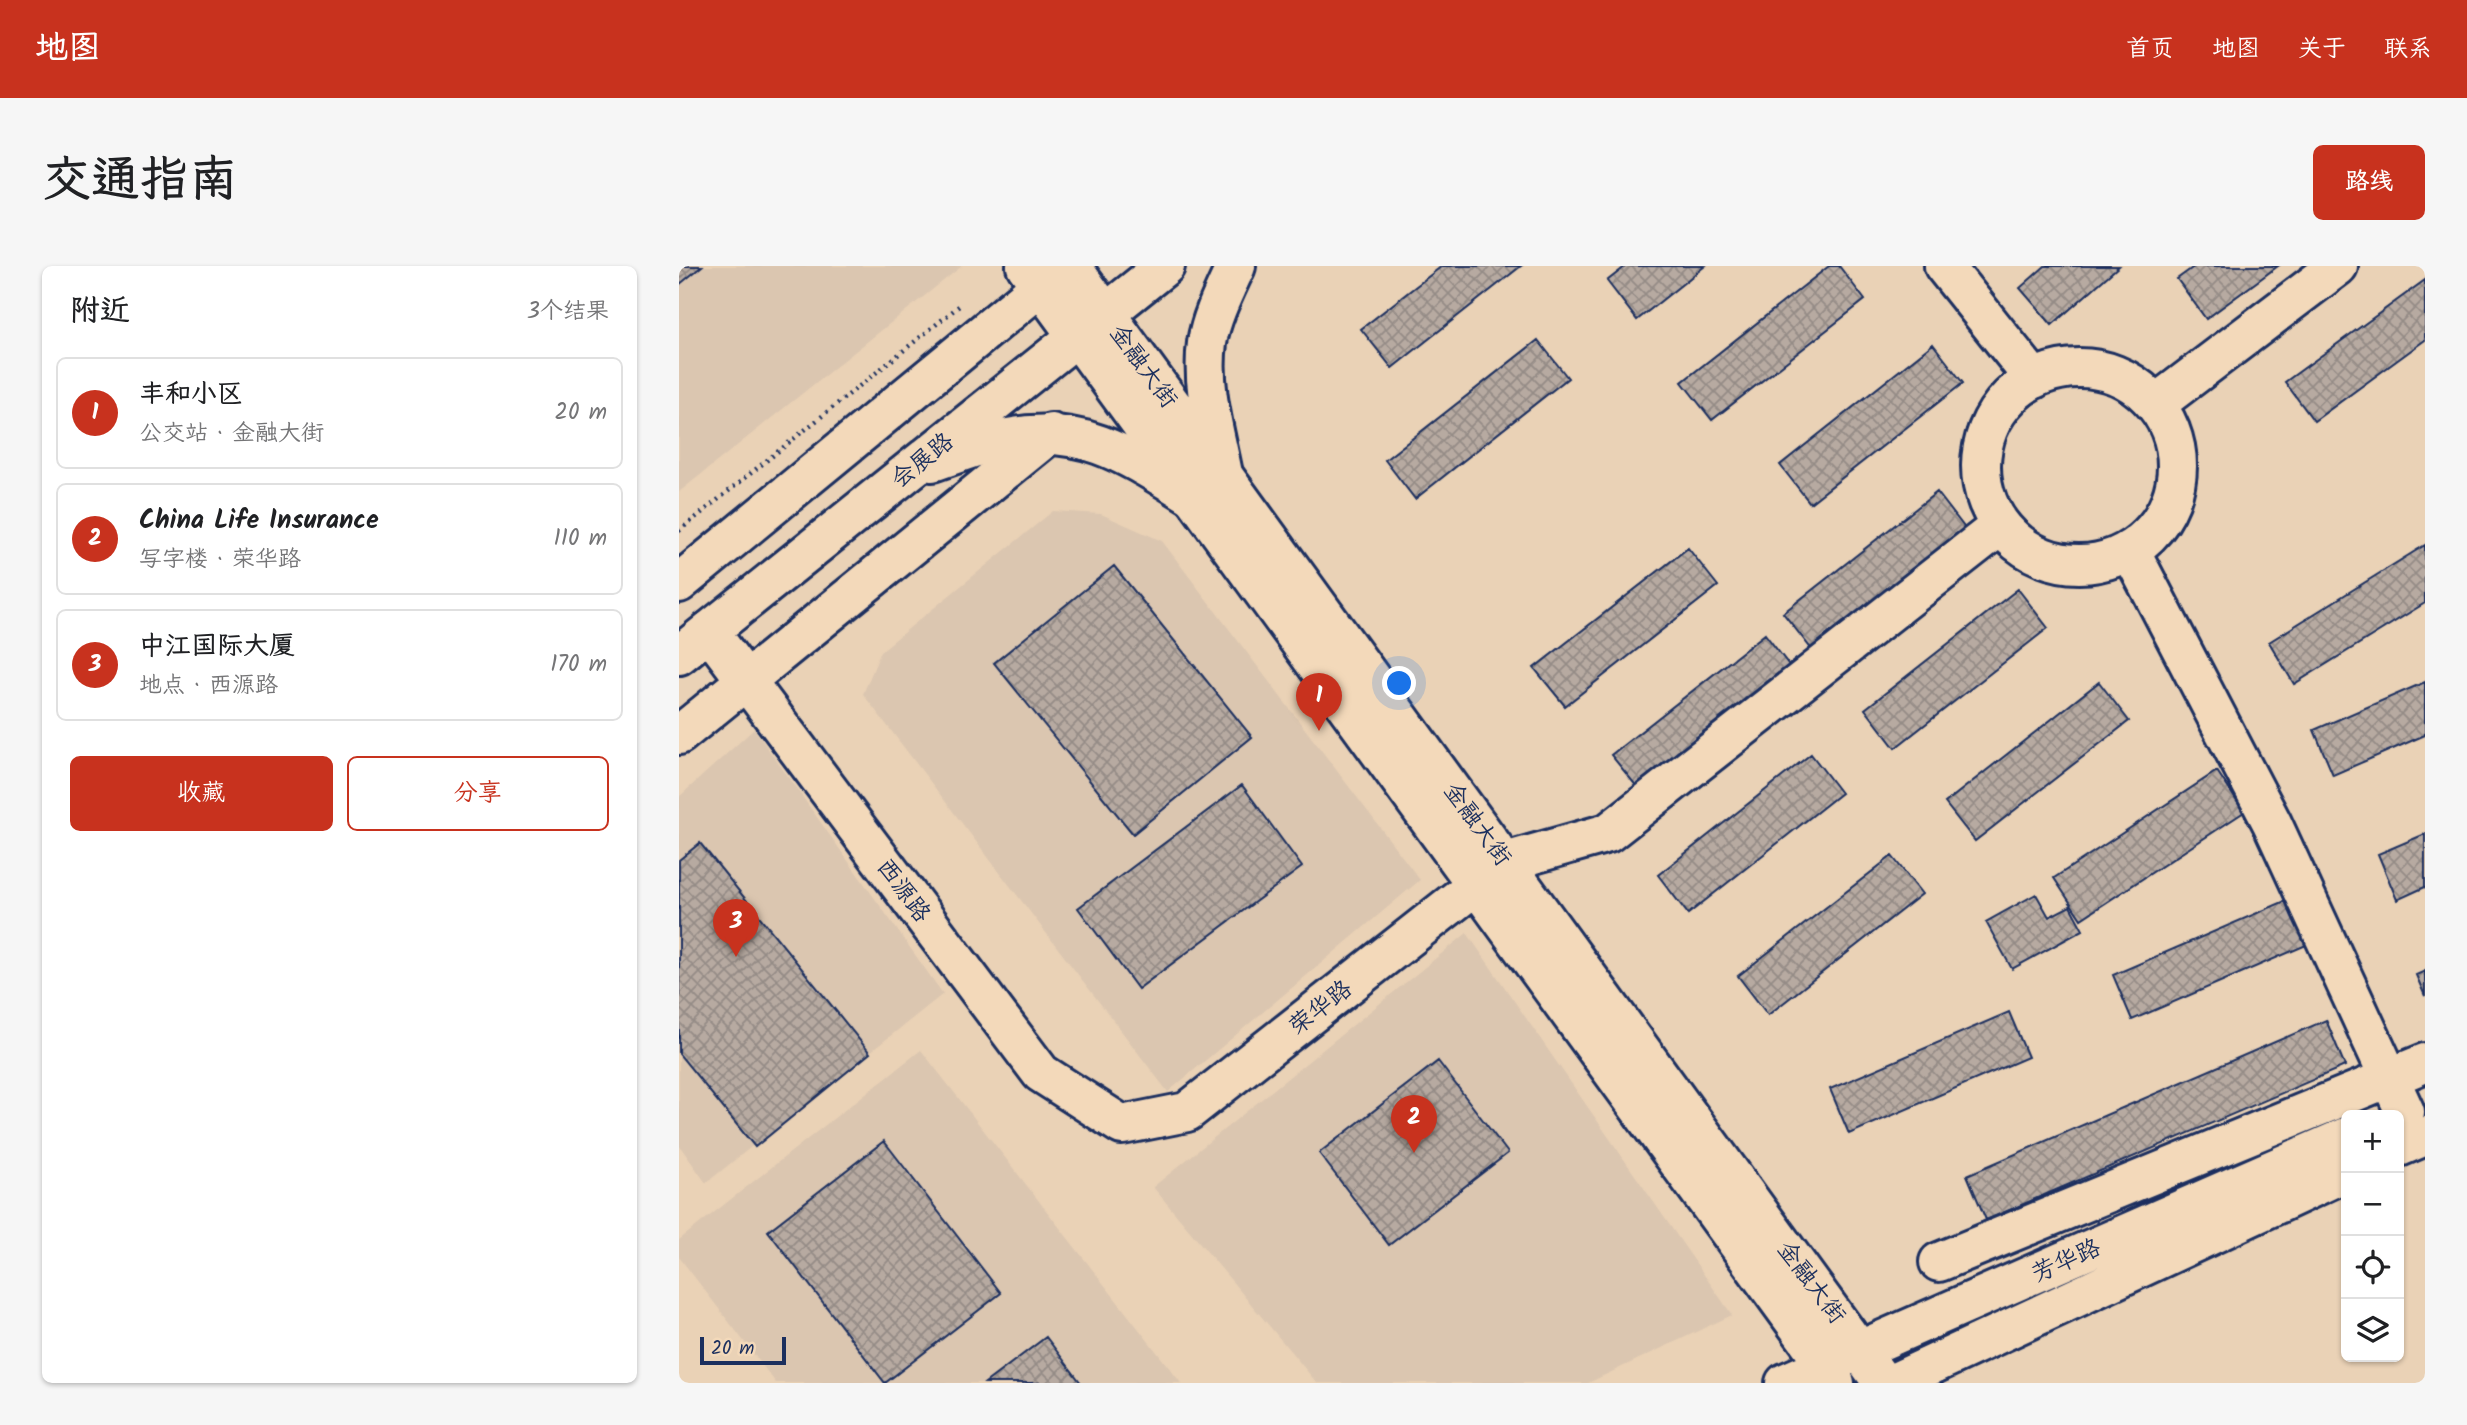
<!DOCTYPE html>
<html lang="zh">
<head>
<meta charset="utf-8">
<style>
	body { margin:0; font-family:Kalam,"LXGW WenKai TC",sans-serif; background:#f6f6f6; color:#202124 }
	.controls { position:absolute; right:21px; bottom:21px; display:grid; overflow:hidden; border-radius:10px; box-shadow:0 2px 5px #0004 }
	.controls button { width:63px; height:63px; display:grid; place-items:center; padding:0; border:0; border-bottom:2px solid #e0e0e0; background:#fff; color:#202124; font:35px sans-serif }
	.scale { position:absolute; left:21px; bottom:18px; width:86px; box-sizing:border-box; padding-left:7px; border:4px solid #1b2f5e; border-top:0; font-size:19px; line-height:24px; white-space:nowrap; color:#1b2f5e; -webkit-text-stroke:5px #f3d9ba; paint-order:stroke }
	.you { position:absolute; left:721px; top:418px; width:24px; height:24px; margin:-18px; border:5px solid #fff; border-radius:50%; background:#1a73e8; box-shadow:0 0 0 10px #1a73e833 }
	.badge { display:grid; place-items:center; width:46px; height:46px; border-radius:50%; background:#c8321e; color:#fff; font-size:23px; font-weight:700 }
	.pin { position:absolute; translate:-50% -58px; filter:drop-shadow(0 2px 4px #0008) }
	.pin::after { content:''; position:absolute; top:37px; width:24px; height:21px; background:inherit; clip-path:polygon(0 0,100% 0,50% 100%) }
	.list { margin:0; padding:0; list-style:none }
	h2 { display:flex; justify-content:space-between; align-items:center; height:91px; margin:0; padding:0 28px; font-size:30px }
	h2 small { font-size:23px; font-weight:400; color:#757577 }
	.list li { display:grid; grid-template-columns:46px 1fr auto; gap:21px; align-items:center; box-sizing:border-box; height:112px; margin:0 14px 14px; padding:0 14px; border:2px solid #e0e0e0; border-radius:10px }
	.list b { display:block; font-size:26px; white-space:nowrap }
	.list p { margin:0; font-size:23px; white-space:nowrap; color:#757577 }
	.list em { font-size:23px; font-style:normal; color:#757577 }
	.actions { display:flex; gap:14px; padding:21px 28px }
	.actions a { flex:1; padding:16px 0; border:2px solid #c8321e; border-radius:10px; text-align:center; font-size:24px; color:#c8321e }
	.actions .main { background:#c8321e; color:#fff }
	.icon { flex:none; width:38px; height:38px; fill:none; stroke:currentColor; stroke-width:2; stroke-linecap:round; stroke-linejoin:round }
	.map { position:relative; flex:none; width:1746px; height:1117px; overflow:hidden; border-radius:10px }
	header { display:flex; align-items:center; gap:42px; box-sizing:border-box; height:98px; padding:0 35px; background:#c8321e; color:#fff }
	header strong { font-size:33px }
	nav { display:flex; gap:38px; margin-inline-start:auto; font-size:24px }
	.intro { display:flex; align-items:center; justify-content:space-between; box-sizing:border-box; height:168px; padding:0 42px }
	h1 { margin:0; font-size:49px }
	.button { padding:18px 32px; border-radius:10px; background:#c8321e; color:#fff; font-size:24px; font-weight:700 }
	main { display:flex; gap:42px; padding:0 42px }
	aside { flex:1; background:#fff; border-radius:10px; box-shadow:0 2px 5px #0004 }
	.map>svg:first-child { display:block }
	.built { fill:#dbc6b0 }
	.building { fill:url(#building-cross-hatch); stroke:#1b2f5e; stroke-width:2 }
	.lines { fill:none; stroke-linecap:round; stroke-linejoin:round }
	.minor-casing { stroke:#1b2f5e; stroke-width:44 }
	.major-casing { stroke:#1b2f5e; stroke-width:44 }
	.path { stroke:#1b2f5e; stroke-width:4.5; stroke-dasharray:2 5; stroke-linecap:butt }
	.minor { stroke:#f3d9ba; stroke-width:38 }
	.major { stroke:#f3d9ba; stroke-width:38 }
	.labels { text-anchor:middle; stroke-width:6; stroke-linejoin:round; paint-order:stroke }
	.street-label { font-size:24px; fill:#1b2f5e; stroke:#f3d9ba }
</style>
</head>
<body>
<header>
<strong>地图</strong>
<nav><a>首页</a><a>地图</a><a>关于</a><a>联系</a></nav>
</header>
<div class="intro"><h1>交通指南</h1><a class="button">路线</a></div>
<main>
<aside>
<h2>附近<small>3个结果</small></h2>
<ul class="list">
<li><span class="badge">1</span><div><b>丰和小区</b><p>公交站 · 金融大街</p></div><em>20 m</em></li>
<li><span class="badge">2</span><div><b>China Life Insurance</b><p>写字楼 · 荣华路</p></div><em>110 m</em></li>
<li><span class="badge">3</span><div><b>中江国际大厦</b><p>地点 · 西源路</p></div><em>170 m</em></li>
</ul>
<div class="actions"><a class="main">收藏</a><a>分享</a></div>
</aside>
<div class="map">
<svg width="1746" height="1117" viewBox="0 0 1746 1117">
	<defs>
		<pattern id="building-cross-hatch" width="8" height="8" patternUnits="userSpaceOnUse" patternTransform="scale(1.75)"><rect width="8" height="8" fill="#b7aaa1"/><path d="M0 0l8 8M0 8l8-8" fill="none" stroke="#948b86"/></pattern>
	</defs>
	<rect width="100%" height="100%" fill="#ead2b6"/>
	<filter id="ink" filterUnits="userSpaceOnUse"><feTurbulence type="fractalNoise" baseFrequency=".0143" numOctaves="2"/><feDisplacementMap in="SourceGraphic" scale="14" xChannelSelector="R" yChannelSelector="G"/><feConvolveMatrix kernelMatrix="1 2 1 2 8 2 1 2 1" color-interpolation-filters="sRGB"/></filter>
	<g filter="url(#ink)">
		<path class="built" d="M0,0H283L0,226Z
			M374,245L422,248L483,275L741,614L489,826L184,428L202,385Z
			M75,463L264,728L27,917L0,879V531Z
			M788,667L1053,1049L909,1117H638L474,921Z
			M242,784L502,1117H97L0,991V974Z"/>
		<path class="building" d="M0,0H23L0,19Z
			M763,0H842L713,102L682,63Z
			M947,0H1026L958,54L928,15Z
			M1150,0H1160L1186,34L1033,154L1003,116Z
			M1366,0H1440L1373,59L1341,22Z
			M1516,0H1599L1527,53L1498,13Z
			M1746,14V74L1635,155L1606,116Z
			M859,74L889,112L736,233L706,194Z
			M1254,78L1284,117L1131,237L1101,199Z
			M1258,226L1288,265L1134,385L1104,347Z
			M1746,279V337L1615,418L1590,376Z
			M1009,282L1039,320L886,440L855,402Z
			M435,300L573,471L454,568L315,397Z
			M1339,323L1369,362L1216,482L1186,443Z
			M1086,368L1116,407L963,527L932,489Z
			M1420,416L1450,455L1296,575L1266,537Z
			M1746,416V469L1654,509L1635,464Z
			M1132,488L1162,527L1009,648L979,609Z
			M1538,505L1565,546L1402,653L1375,612Z
			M563,519L623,601L459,723L399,642Z
			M1746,568V621L1718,634L1699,588Z
			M21,577L191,787L76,881L0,788V594Z
			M1213,590L1243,628L1089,749L1059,710Z
			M1357,628L1370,651L1391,640L1404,664L1333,703L1307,656Z
			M1613,632L1632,677L1453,754L1434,709Z
			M1746,705V730L1737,709Z
			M1330,746L1349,791L1170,868L1151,823Z
			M1647,754L1666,800L1307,954L1288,909Z
			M759,795L829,887L710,979L640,887Z
			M205,875L322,1027L206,1117L89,965Z
			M367,1071L402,1117H306Z"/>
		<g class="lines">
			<defs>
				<path id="minor" d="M347,0L1147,1099L1156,1117
					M392,0L1204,1117
					M1265,0L1355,113
					M1302 200a98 98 0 1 1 196 0a98 98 0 1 1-196 0Z
					M1477,138L1659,0
					M1451,284L1593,557L1726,846
					M30,365L362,807L443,859L508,846L826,596L929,567L1321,260
					M1720,881L1746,870
					M1260,996L1746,797
					M1106,1117L1667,871
					M1214,1117L1667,906"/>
				<path id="major" d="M253,196C278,188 304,177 330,172C405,157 454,193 514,230
					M544,208C536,166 522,121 528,77C532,51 546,24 557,0
					M0,317L386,0
					M0,389L486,0
					M0,469L372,167"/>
			</defs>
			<use href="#minor" class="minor-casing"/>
			<use href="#major" class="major-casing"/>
			<path class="path" d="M0,265L280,40"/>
			<use href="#minor" class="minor"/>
			<use href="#major" class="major"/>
		</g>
	</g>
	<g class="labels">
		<g class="street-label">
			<text transform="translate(465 100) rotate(54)" y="8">金融大街</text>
			<text transform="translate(243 194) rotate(-39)" y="8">会展路</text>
			<text transform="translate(799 558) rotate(54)" y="8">金融大街</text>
			<text transform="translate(225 624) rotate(53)" y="8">西源路</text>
			<text transform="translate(641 741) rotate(-38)" y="8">荣华路</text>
			<text transform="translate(1387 994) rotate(-24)" y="8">芳华路</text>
			<text transform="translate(1133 1016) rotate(53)" y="8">金融大街</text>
		</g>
	</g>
</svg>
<div class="controls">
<button>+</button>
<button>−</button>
<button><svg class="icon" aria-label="locate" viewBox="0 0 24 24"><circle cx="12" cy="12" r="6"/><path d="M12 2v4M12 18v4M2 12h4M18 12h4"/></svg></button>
<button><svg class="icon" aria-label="layers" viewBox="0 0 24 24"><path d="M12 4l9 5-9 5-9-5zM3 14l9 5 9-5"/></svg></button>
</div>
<div class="scale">20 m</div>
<div class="you"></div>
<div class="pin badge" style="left:640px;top:465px">1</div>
<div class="pin badge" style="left:735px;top:887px">2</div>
<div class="pin badge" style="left:57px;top:691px">3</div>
</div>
</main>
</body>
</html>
